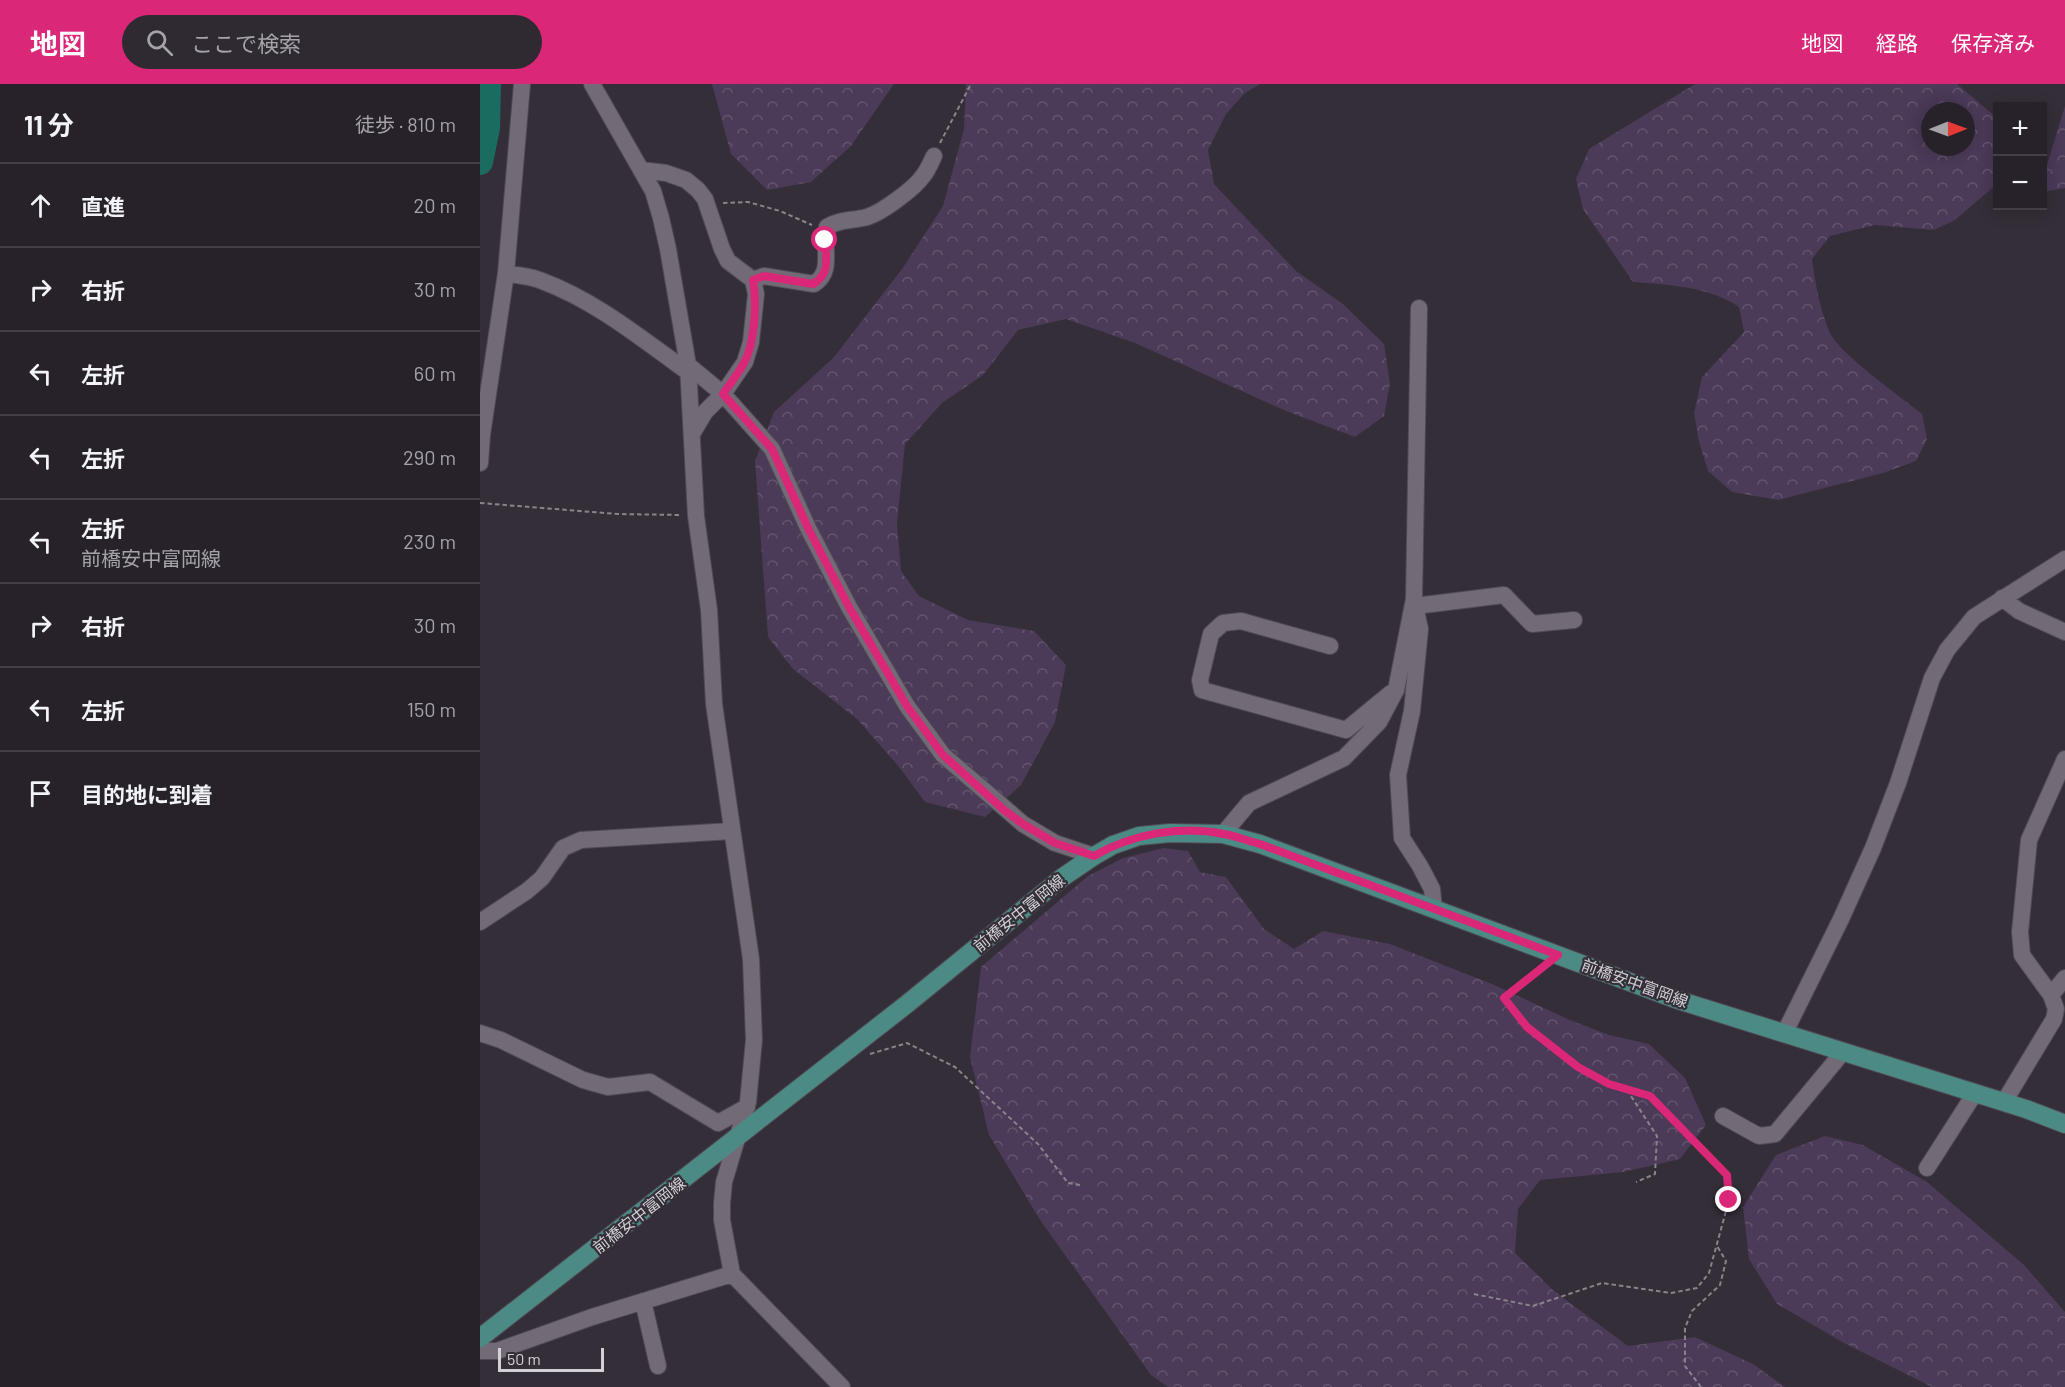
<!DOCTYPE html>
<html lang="ja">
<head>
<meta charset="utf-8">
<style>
	body { margin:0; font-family:Barlow,"Noto Sans JP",sans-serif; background:#2f2a32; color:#f1f3f6 }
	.controls { position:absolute; right:18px; top:18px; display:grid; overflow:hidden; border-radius:0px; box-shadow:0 3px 15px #0003 }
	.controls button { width:54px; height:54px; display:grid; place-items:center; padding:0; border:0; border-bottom:2px solid #433f47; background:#27222a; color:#f1f3f6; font:30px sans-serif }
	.compass { position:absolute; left:1441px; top:18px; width:54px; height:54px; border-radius:50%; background:#27222a; box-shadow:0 3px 15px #0003; rotate:89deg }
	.scale { position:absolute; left:18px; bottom:15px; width:106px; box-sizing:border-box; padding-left:6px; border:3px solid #d3d0d6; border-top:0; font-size:16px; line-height:21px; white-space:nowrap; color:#d3d0d6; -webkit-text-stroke:4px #342e38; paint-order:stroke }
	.stop { position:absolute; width:18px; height:18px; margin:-14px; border:4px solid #db2777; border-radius:50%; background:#fff }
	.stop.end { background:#db2777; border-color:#fff; box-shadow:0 2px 6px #0008 }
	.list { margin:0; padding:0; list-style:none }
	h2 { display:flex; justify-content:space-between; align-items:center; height:78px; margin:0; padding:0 24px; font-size:26px }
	h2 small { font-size:20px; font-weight:400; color:#a4a4a8 }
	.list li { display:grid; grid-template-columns:39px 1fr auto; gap:18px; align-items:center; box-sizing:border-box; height:84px; padding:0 24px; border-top:2px solid #433f47 }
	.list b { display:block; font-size:22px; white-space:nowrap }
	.list p { margin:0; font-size:20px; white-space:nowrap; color:#a4a4a8 }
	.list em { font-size:20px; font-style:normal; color:#a4a4a8 }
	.icon { flex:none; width:33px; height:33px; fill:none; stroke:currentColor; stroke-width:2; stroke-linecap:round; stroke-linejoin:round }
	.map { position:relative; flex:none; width:1585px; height:1303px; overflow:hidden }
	header { display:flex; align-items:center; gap:36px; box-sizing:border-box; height:84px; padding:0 30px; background:#db2777; color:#fff }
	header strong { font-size:28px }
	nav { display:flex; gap:33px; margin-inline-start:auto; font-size:21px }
	.search { width:420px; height:54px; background:#2f2a32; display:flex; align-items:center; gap:15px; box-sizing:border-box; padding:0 21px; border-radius:33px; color:#a4a4a8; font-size:22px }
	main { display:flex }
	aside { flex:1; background:#27222a }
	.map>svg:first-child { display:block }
	.forest { fill:url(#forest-crowns); fill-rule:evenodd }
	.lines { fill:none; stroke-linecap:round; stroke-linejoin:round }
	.river { stroke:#1a6c60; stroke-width:26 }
	.street-casing { stroke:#4f4a53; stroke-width:18 }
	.primary-casing { stroke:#4f4a53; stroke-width:20 }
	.path { stroke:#89848c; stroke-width:2; stroke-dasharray:4.5 3; stroke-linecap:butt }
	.street { stroke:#726b77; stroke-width:16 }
	.primary { stroke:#4c8b85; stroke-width:18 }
	.route { stroke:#db2777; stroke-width:8 }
	.labels { text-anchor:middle; stroke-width:4.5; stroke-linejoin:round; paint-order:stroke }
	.street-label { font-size:16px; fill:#d3d0d6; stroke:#342e38 }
</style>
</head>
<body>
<header>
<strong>地図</strong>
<div class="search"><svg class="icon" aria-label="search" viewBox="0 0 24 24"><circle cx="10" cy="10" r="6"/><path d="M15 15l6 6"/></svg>ここで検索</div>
<nav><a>地図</a><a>経路</a><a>保存済み</a></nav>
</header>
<main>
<aside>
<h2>11 分<small>徒歩 · 810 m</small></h2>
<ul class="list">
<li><svg class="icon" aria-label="ahead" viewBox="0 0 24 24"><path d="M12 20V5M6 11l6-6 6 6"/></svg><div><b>直進</b></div><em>20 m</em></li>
<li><svg class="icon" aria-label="right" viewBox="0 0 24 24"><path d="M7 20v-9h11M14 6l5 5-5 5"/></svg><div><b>右折</b></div><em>30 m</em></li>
<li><svg class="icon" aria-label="left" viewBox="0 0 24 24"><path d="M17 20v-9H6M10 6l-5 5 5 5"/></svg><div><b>左折</b></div><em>60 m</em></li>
<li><svg class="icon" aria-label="left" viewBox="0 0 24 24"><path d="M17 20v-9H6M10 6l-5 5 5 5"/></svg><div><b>左折</b></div><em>290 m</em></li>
<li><svg class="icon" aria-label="left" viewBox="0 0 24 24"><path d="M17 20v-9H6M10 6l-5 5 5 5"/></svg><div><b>左折</b><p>前橋安中富岡線</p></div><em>230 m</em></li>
<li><svg class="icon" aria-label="right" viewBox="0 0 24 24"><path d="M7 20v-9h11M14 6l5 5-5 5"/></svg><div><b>右折</b></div><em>30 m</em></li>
<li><svg class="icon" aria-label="left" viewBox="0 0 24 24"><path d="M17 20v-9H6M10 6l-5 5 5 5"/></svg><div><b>左折</b></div><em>150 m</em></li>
<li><svg class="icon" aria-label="arrive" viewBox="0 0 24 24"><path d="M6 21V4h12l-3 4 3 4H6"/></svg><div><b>目的地に到着</b></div></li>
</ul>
</aside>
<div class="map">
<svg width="1585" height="1303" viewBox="0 0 1585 1303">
	<defs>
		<pattern id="forest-crowns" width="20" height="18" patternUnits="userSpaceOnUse" patternTransform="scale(1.5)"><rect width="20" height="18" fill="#4b3a58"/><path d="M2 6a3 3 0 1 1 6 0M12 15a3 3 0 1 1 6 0" fill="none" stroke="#64556f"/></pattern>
	</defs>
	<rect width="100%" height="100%" fill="#342e38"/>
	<path class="forest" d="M232,0H414L371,62L331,98L287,106L251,70Z
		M486,0H780L765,9L746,30L728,66L734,100L816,187L863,220L904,260L910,299L904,332L875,353L806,327L655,259L586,235L538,246L503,291L462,319L425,360L417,439L421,487L439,512L488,536L554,547L586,581L575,638L541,701L505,733L445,718L420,684L377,635L313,585L288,553L275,377L294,328L354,273L422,185L463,122L484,45Z
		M1215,0H1477L1517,34V100L1475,136L1454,146L1395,141L1350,152L1332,175C1335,199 1340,224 1349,247C1360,271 1419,311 1442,330L1447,355L1436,377L1403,389L1298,416L1252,408L1228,387L1219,358L1214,329L1222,293L1264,248L1259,223C1228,202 1189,201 1153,198L1103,125L1096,95L1109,65ZM1450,27H1486V63H1450Z
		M1585,22V104L1563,108V94Z
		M684,764L708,767L720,788L746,793L784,845L814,865L843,847L910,860L1012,900L1090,936L1129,951L1169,960L1205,994L1226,1041L1200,1075L1143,1088L1060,1096L1038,1125L1035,1169L1074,1207L1148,1262L1215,1253L1273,1280L1305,1303H688L671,1291L560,1136L509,1051L490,973L501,883L608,792L643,774Z
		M1345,1052L1383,1061L1447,1098L1544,1181L1585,1228V1303H1452L1364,1259L1297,1220L1269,1175L1263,1123L1296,1071Z"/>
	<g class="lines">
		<path class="river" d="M0,78L7,44L8,0"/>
		<defs>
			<path id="street" d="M112,0L173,107L181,134L188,165L208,281L216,432L229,526L234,620L271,875L274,956L268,1018L244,1098L242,1119V1136L252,1190L362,1303
				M161,86L186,89L206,96L218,106L225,115L242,165L248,177L273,196L276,210L271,258L265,278L243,310L225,328L212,350
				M26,189C38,192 51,192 62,197C116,217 162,255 208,288
				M273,196L284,192L334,200C354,187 342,166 347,143C359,135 373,137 387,133C401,129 434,105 443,92C448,86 451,78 454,72
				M208,281L243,310L292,365L329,446L369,523L427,622L463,671L543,740L575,759L614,772
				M0,379L2,351L26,189L42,0
				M1522,514L1539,527L1585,548
				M935,522L940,545L932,627L918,691L922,754L940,782L952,805L954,825
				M935,522L1024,511L1052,540L1094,536
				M850,562L761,537L743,539L731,550L720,596L722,606L866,646L911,609
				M743,750L769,719L864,674L899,638L916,606L934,515L939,224
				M0,838L47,807L62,794L83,764L101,756L252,747
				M1571,911L1585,894
				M0,949L21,956L103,996L128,1003L170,998L238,1039L267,1023
				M1304,950L1361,835L1393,764L1418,699L1452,594L1467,566L1494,533L1585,475
				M1524,1018L1574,935L1576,925L1571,911L1542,871L1540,848L1549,756L1585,675
				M1243,1032L1279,1052L1295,1050L1363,968
				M1447,1084L1495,1009
				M163,1217L178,1282
				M0,1267H17L112,1233L252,1190"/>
			<path id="primary" d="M0,1254L427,920L583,793L614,772L633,761L659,752L690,749L743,750L780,760L1198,916L1546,1025L1585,1040"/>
		</defs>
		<use href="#street" class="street-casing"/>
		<use href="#primary" class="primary-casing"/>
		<path class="path" d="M460,59L491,0
			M243,119L268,118L300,127L332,141
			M0,419L137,430L201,431
			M390,970L427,959L475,983L558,1060L588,1099L600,1101
			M1147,1006L1177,1052L1175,1090L1156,1098
			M994,1210L1053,1222L1122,1199L1191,1209L1217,1204L1229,1189L1249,1116L1247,1091L1170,1013L1129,1000L1098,983L1047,943L1024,914L1063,883
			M1221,1303L1205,1282V1244L1212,1227L1240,1201L1246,1177L1237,1162"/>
		<use href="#street" class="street"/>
		<use href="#primary" class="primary"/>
	</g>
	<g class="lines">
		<path class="route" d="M345,156C346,175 351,189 333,200L284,192L273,196C277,218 275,259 264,279C258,290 250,300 243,310L292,365L329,446L369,523L427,622L463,671L524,726L543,740L575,759L614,772C652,750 700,741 744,750C756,752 768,757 780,760L1078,871L1024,914L1047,943L1098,983L1129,1000L1170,1012L1247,1091L1249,1116"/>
	</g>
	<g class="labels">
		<g class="street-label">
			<text transform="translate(539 829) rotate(-39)" y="6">前橋安中富岡線</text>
			<text transform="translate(1155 899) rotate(20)" y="6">前橋安中富岡線</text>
			<text transform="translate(159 1131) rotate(-38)" y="6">前橋安中富岡線</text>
		</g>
	</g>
</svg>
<div class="controls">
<button>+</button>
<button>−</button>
</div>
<svg class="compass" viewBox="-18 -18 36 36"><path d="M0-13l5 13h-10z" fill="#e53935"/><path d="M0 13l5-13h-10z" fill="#a4a4a8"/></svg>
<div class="scale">50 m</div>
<div class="stop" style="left:345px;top:156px"></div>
<div class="stop end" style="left:1249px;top:1116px"></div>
</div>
</main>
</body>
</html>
